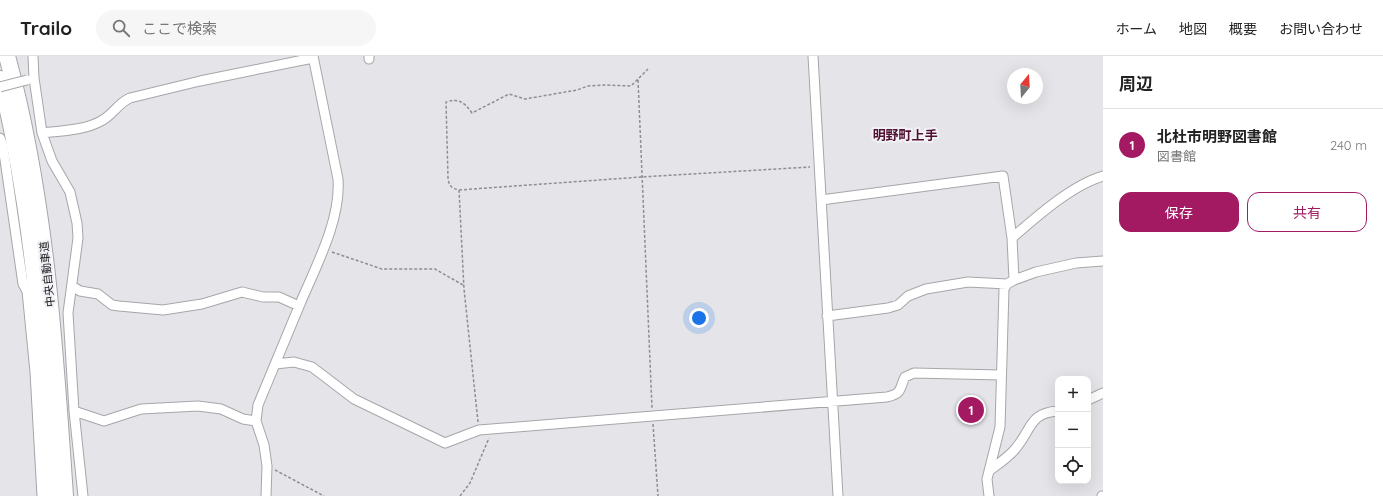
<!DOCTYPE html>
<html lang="ja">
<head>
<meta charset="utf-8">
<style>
	body { margin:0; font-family:Quicksand,"Noto Sans JP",sans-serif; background:#f6f6f6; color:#222 }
	.controls { position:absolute; right:12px; bottom:12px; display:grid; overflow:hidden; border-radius:8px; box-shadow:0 4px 16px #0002 }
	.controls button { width:36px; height:36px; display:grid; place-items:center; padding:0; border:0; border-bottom:1px solid #e0e0e0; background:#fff; color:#222; font:20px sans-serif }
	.compass { position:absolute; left:1007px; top:12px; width:36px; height:36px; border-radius:50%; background:#fff; box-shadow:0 4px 16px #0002; rotate:18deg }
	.you { position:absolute; left:699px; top:262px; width:14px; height:14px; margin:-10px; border:3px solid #fff; border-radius:50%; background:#1a73e8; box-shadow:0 0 0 6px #1a73e833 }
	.badge { display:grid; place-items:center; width:26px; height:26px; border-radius:50%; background:#a31a63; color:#fff; font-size:13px; font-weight:700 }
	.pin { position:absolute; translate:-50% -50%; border:2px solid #fff; box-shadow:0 1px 4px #0006 }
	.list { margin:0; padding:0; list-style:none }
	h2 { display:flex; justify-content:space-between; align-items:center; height:52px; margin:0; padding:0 16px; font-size:17px }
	h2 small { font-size:13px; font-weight:400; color:#767676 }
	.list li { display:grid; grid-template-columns:26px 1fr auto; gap:12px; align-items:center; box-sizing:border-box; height:72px; padding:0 16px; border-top:1px solid #e0e0e0 }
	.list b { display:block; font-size:15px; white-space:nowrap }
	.list p { margin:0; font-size:13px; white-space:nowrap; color:#767676 }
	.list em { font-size:13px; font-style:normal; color:#767676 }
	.actions { display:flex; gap:8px; padding:12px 16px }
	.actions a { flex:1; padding:9px 0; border:1px solid #a31a63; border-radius:12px; text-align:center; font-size:14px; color:#a31a63 }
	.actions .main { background:#a31a63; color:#fff }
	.icon { flex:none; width:22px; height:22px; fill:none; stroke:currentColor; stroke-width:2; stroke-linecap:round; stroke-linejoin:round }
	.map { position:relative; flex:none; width:1103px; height:440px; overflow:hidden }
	header { display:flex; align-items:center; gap:24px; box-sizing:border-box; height:56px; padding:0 20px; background:#fff; border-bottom:1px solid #e0e0e0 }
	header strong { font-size:19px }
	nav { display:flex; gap:22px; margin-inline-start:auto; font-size:14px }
	.search { width:280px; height:36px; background:#f6f6f6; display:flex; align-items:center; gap:10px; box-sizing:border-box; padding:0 14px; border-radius:22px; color:#767676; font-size:15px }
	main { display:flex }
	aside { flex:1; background:#fff }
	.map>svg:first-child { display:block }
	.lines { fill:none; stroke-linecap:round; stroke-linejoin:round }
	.minor-casing { stroke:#a6a6aa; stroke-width:11 }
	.motorway-casing { stroke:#a6a6aa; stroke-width:18 }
	.path { stroke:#8e8e91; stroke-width:1.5; stroke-dasharray:3 2; stroke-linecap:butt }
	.minor { stroke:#fff; stroke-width:9 }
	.motorway { stroke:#fff; stroke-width:16 }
	.minor-bridge-casing { stroke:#a6a6aa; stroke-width:11; stroke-linecap:butt }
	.minor-bridge { stroke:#fff; stroke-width:9 }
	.labels { text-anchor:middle; stroke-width:4; stroke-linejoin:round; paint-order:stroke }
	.street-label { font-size:11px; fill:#232324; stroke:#f2f2f6 }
	.quarter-label { font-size:13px; font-weight:bold; fill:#511131; stroke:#f2f2f6 }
</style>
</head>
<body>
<header>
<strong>Trailo</strong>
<div class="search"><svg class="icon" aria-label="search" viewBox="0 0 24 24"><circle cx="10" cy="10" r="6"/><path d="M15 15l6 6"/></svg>ここで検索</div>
<nav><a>ホーム</a><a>地図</a><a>概要</a><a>お問い合わせ</a></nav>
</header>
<main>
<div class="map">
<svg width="1103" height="440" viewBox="0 0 1103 440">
	<rect width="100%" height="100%" fill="#e5e5e9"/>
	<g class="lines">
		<defs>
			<path id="minor" d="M33,0L34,22L42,77L52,105L70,136L77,167L78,182L68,257L74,355L83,440
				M813,0L838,440
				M369,3V0
				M42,77C60,75 86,74 101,65C113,59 118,47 130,42L200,25L313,2
				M0,82L3,90L23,228L27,235L35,316L42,440
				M821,144L1003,120L1012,182
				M1014,224L1012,182C1036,161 1072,129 1103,120
				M72,230L80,235L98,238L112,249L119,250L163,254L202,248L242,236L263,241H279L299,250
				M827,260L888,252L898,249L908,240L926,233L968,226L1007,228
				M275,308L294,306L312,311L354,343L445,387L479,374L887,341C903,337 899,333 905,321L914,317L1001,319
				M1088,344L1103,337
				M74,355L104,365L141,353L198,350L221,353L243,363L256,365
				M989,415C998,408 1009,401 1016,392C1032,373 1029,357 1058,355
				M266,440L267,410L264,389L256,365L258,349C272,315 286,281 300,248C316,210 341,164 338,123L313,0
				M989,440L987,423L1000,371L1004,233L1007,228L1014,224L1036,216L1076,207L1103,205
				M1102,440H1103"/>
			<path id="motorway" d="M7,0C46,143 55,292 65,440
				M0,23C12,66 19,110 26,154C40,249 46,344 53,440"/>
		</defs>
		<use href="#minor" class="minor-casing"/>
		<use href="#motorway" class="motorway-casing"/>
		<path class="path" d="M638,24L652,352
			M459,134L641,121L810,111
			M332,196L382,213H435L463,229
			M478,366L464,233L459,134C451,132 449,130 448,122L446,46C459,42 464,46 472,57L509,38L525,43L577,34L588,30L605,29L631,30L648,13
			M653,368L658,440
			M275,414L324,440
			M460,440L470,427L489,382"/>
		<use href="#minor" class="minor"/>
		<use href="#motorway" class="motorway"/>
		<defs>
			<path id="minor-bridge" d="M0,31L27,24"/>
		</defs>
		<use href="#minor-bridge" class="minor-bridge-casing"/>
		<use href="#minor-bridge" class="minor-bridge"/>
	</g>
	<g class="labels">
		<g class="street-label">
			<text transform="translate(47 218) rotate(-96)" y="4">中央自動車道</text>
		</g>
		<g class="quarter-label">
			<text x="905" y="84">明野町上手</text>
		</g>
	</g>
</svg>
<div class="controls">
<button>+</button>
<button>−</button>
<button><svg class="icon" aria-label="locate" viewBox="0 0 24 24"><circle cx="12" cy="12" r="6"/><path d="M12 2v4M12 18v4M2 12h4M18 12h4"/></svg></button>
</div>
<svg class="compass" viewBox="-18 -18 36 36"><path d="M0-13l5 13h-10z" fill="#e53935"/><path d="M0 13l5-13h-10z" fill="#767676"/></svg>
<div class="you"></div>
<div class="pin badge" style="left:971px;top:354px">1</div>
</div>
<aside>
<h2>周辺<small></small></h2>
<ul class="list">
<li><span class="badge">1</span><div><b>北杜市明野図書館</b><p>図書館</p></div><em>240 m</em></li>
</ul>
<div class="actions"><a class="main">保存</a><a>共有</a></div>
</aside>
</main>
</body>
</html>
